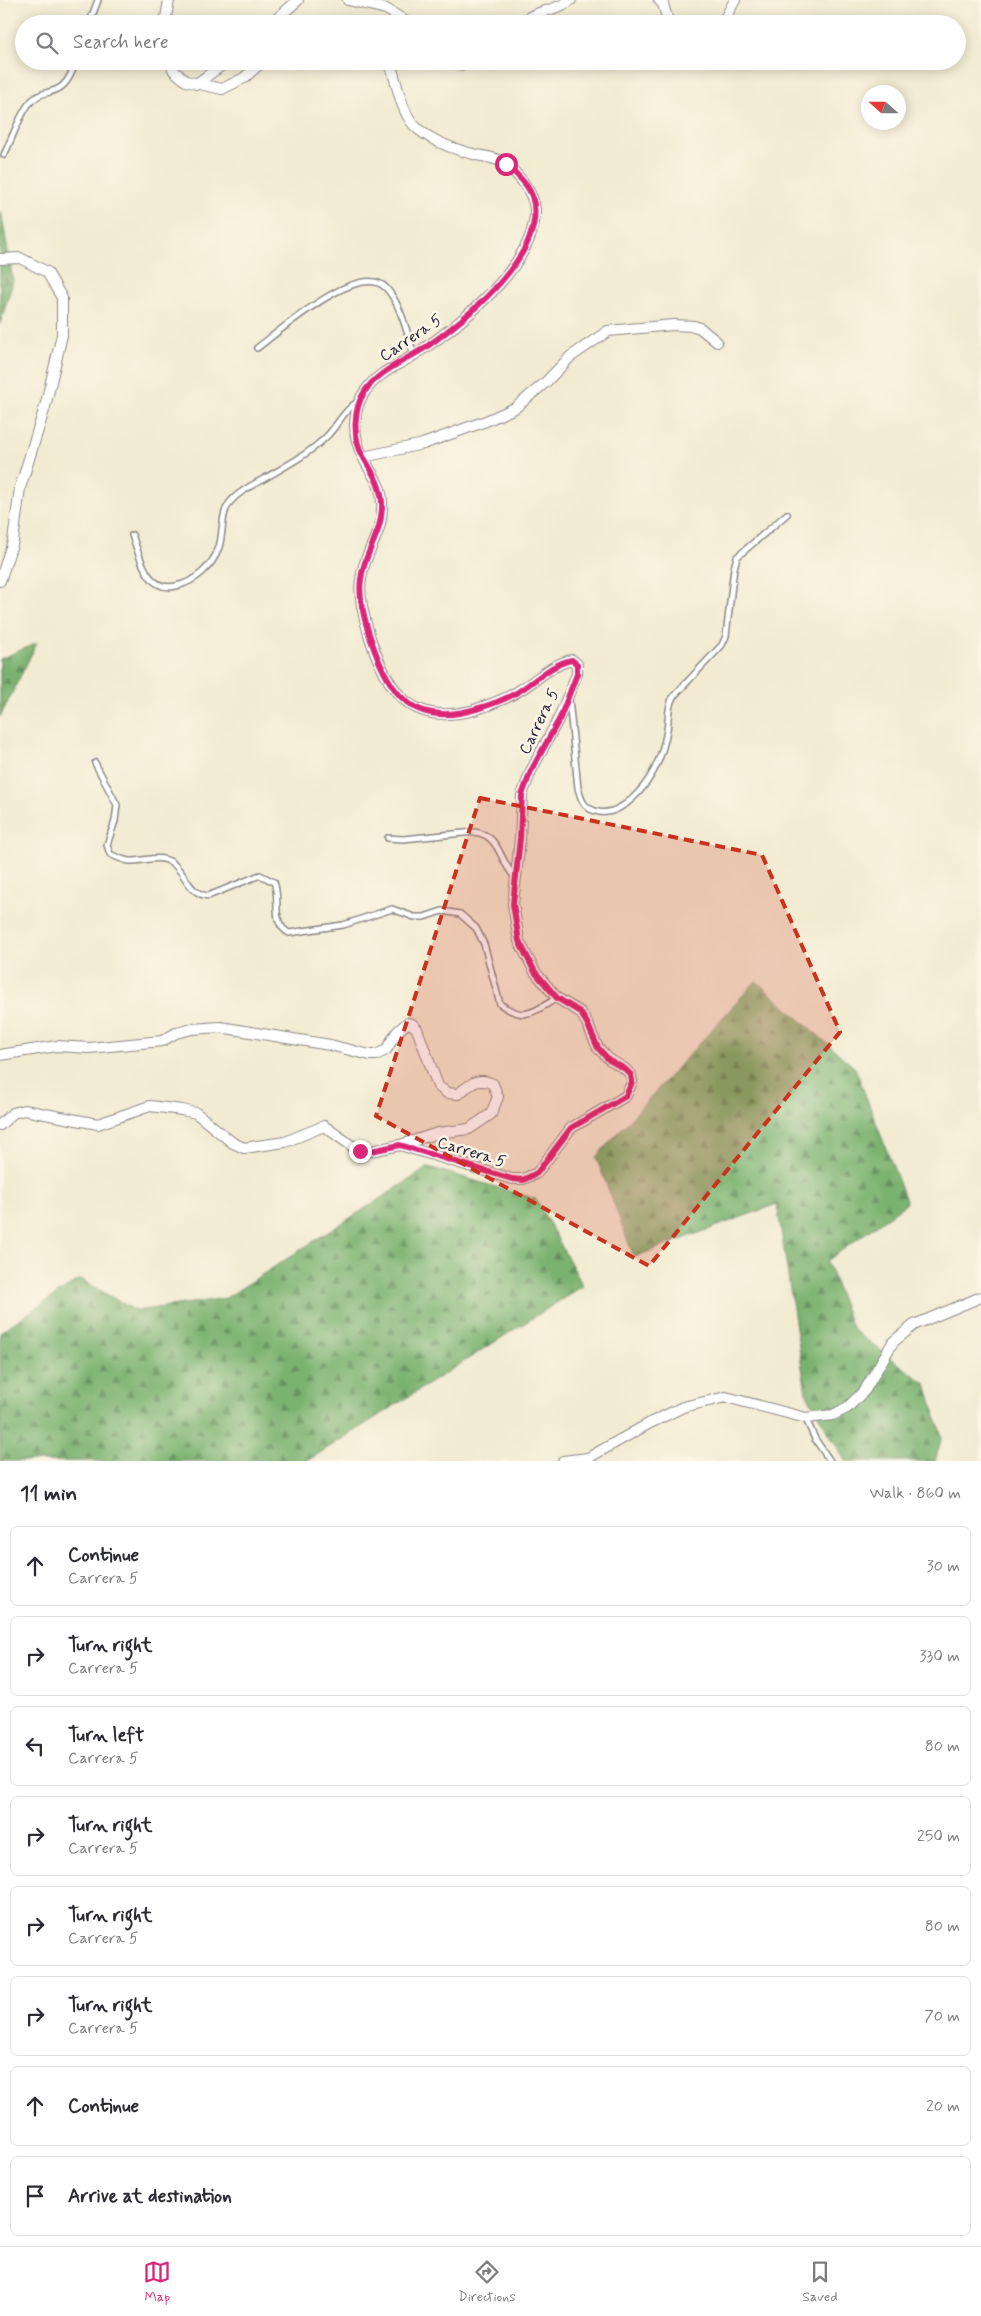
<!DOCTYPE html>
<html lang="en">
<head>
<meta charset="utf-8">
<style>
	body { margin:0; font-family:Mynerve,sans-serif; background:#f7f7f7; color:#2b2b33 }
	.compass { position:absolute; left:861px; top:85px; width:45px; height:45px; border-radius:50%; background:#fff; box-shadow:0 2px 12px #0003; rotate:291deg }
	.stop { position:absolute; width:15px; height:15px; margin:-11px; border:4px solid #db2777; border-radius:50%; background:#fff }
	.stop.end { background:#db2777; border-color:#fff; box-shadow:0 1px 5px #0008 }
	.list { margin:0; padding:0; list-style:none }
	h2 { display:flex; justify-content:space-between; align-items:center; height:65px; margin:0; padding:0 20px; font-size:21px }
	h2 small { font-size:16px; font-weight:400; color:#7c7c81 }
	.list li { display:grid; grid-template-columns:32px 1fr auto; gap:15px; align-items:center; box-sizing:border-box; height:80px; margin:0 10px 10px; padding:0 10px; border:1px solid #e1e1e2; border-radius:8px }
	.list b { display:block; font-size:19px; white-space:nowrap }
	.list p { margin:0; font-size:16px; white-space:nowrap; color:#7c7c81 }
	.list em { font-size:16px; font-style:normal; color:#7c7c81 }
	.icon { flex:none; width:28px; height:28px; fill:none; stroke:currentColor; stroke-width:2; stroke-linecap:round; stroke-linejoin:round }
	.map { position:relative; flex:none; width:981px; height:1461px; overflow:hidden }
	.search { position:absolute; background:#fff; box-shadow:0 2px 12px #0003; left:15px; right:15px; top:15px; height:55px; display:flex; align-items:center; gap:12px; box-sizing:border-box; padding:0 18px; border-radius:28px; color:#7c7c81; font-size:19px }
	.sheet { height:785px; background:#fff }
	nav { display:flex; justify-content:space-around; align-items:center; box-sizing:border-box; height:70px; border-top:1px solid #e1e1e2; background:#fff; font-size:14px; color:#7c7c81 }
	nav a { display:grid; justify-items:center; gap:2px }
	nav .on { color:#db2777 }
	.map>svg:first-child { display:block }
	.forest { fill:url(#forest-firs); stroke:#4e6a55 }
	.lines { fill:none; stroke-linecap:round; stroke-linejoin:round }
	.lane-casing { stroke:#8a8686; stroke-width:8 }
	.street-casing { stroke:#8a8686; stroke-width:12 }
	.lane { stroke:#fff; stroke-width:5 }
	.street { stroke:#fff; stroke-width:10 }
	.route { stroke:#db2777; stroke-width:6 }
	.marked { fill:#c8321e; fill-opacity:0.2; stroke:#c8321e; stroke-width:4; stroke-dasharray:10 6; stroke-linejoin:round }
	.labels { text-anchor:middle; stroke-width:5; stroke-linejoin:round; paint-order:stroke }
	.street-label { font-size:16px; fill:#22223b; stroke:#fcf5e5 }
</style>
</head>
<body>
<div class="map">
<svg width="981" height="1461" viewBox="0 0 981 1461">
	<defs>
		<pattern id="forest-firs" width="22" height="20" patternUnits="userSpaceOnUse" patternTransform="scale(1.25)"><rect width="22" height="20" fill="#7ab26f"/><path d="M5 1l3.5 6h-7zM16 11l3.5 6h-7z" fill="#64905c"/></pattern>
	</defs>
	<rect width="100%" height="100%" fill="#fcf5e5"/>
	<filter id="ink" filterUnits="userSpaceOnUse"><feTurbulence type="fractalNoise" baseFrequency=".02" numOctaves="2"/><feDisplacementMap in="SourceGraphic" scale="10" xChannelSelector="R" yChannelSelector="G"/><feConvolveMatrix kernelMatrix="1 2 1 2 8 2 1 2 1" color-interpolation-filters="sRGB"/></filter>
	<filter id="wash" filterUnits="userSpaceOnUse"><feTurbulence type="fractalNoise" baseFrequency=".0096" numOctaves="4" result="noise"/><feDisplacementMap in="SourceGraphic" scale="20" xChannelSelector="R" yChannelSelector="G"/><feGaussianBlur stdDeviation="1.12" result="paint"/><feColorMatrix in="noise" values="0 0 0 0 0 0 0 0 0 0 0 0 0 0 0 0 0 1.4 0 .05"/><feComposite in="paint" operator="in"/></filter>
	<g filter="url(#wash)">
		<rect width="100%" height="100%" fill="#f2ebd2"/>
		<path class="forest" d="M1,211L13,281L0,324V212Z
			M37,643L0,717V659Z
			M756,981L855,1068L907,1203L827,1261L853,1330L926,1384L942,1437L935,1461H845L806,1393L777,1204L634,1257L596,1157Z
			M429,1167L536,1199L583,1286L307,1461H0V1332L80,1279L136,1311L226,1298Z"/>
	</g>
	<g filter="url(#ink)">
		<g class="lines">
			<defs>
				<path id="lane" d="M89,24L98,0
					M4,155C12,139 18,119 28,105C46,82 62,105 76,61
					M257,348C279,332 359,260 386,288C401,304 407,333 414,355
					M132,535C140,555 146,593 176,586C195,582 213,566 219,547C224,531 220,512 232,500C242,489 255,484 267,477C288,465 310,453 327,436C338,425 343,411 357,402
					M569,699L578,788C581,799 583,807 595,811C607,815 617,810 627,803C650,785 662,759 667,730C669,718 667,708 673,697L722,645L726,636L734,568L737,557L787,514
					M95,763L117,805L115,821L107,845L110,854C116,857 122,860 129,861C143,862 158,854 171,862C186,872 188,894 208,896L260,875L274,882C281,899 270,923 289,933L343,925L392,909L414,917H424L442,911L460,914L476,928L484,944L500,1004C525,1022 533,1012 557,998
					M388,838L403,839L474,832C501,835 498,860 515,877
					M806,1419L815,1439L830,1461"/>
				<path id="street" d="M348,0L386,9L410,24
					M659,0L663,4L669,24
					M165,24L169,0
					M271,24L298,0
					M313,24H340
					M520,24C536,9 555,12 571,0
					M722,24L735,0
					M170,61L174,71L186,81L222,89L244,78L263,61
					M389,61C398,83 400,114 418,129C435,143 456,150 477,155C487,157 498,158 506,164C512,168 518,176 523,182C529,190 534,198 535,209C537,264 457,328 414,355C398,365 378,373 366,390C352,408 352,437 363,457C370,472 382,484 382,502C384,535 364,551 361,579C358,597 365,620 370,638C388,691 410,727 474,710C489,705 507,699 520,690C537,680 552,664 572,660L577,664V674L559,718L531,771L522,795L520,839L513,904L519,941L535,972L557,998L580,1012L587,1023L598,1048L609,1059L625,1069L631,1075L632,1082L626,1096L571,1128L537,1173L523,1179H512L400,1145
					M452,61C460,67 469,65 478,61
					M196,84L228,61
					M0,259L20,258L47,272L62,298V335L45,407L20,488L13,541L0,581
					M363,457L423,444L486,421L515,408L546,382L570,357L608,331L673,325L694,326L700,328L717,342
					M0,1055L57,1046L89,1048L162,1041L176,1033L192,1029L220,1027L330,1045L370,1055H376L386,1050L397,1032L407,1023L412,1024L417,1029L438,1086L447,1093L458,1094C470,1085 478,1076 493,1084L498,1097L491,1114L469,1129L438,1133L400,1145L366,1152L355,1148L324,1126L285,1142L244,1148L233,1143L196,1113L182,1110L150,1106L98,1124L24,1110L13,1113L0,1125
					M563,1461L588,1458L650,1423L683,1407L726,1397L806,1418L833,1415L847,1408L865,1390L893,1342L914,1325L981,1297"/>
			</defs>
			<use href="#lane" class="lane-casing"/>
			<use href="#street" class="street-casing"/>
			<use href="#lane" class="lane"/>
			<use href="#street" class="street"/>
		</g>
	</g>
	<g class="lines" filter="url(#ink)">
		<path class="route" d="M360,1151L366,1152L400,1145L512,1179L523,1180L537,1173L571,1128L626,1096L632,1082L631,1075L625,1069L609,1060L598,1048L587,1023L580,1012L557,998L535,972L519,941L513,904L520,838L522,795L531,771L560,718L577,674V664L572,660C551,664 536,681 518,692C506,699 490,705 476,709C413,728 389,694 371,640C365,622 358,598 361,579C364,553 381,536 382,508C383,489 373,473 364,458C352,439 353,409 365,391C379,370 409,359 429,345C468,317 550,251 532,196C528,184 515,173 506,164"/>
	</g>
	<path class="marked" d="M480,798L762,855L840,1032L649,1266L376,1116Z"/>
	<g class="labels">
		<g class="street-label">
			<text transform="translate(410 337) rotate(-34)" y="6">Carrera 5</text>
			<text transform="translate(538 721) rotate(-64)" y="6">Carrera 5</text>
			<text transform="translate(472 1151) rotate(17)" y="6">Carrera 5</text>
		</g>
	</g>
</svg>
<svg class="compass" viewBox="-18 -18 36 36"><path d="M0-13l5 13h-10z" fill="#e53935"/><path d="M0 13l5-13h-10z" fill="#7c7c81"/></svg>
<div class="stop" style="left:506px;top:164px"></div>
<div class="stop end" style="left:360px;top:1151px"></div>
<div class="search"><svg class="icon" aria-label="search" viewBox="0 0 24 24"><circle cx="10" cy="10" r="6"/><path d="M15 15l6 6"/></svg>Search here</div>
</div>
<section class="sheet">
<h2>11 min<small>Walk · 860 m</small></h2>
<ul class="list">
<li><svg class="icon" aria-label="ahead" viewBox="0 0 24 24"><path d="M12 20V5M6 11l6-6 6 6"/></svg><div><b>Continue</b><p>Carrera 5</p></div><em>30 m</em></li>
<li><svg class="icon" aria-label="right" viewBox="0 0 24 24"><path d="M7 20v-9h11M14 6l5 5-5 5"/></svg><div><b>Turn right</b><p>Carrera 5</p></div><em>330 m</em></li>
<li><svg class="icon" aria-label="left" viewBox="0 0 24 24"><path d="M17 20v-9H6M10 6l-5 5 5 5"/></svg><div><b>Turn left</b><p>Carrera 5</p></div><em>80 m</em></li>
<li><svg class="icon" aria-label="right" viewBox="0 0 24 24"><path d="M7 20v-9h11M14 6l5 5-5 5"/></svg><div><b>Turn right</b><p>Carrera 5</p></div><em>250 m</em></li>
<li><svg class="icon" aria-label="right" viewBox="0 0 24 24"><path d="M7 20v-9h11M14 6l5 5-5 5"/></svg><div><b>Turn right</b><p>Carrera 5</p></div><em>80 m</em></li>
<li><svg class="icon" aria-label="right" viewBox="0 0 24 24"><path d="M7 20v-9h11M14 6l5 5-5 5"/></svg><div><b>Turn right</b><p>Carrera 5</p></div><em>70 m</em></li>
<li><svg class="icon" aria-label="ahead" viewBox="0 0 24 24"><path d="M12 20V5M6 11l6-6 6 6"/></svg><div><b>Continue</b></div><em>20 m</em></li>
<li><svg class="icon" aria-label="arrive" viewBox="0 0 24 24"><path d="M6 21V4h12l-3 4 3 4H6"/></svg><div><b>Arrive at destination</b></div></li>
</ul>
</section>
<nav>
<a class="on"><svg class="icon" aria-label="map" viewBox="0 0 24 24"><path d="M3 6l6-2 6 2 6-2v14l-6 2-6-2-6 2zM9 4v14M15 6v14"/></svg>Map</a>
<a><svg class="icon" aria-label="directions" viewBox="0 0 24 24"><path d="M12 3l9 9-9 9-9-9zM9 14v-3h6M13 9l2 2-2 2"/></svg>Directions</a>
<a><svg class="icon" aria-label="saved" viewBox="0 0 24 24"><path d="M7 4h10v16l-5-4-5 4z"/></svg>Saved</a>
</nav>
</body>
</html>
